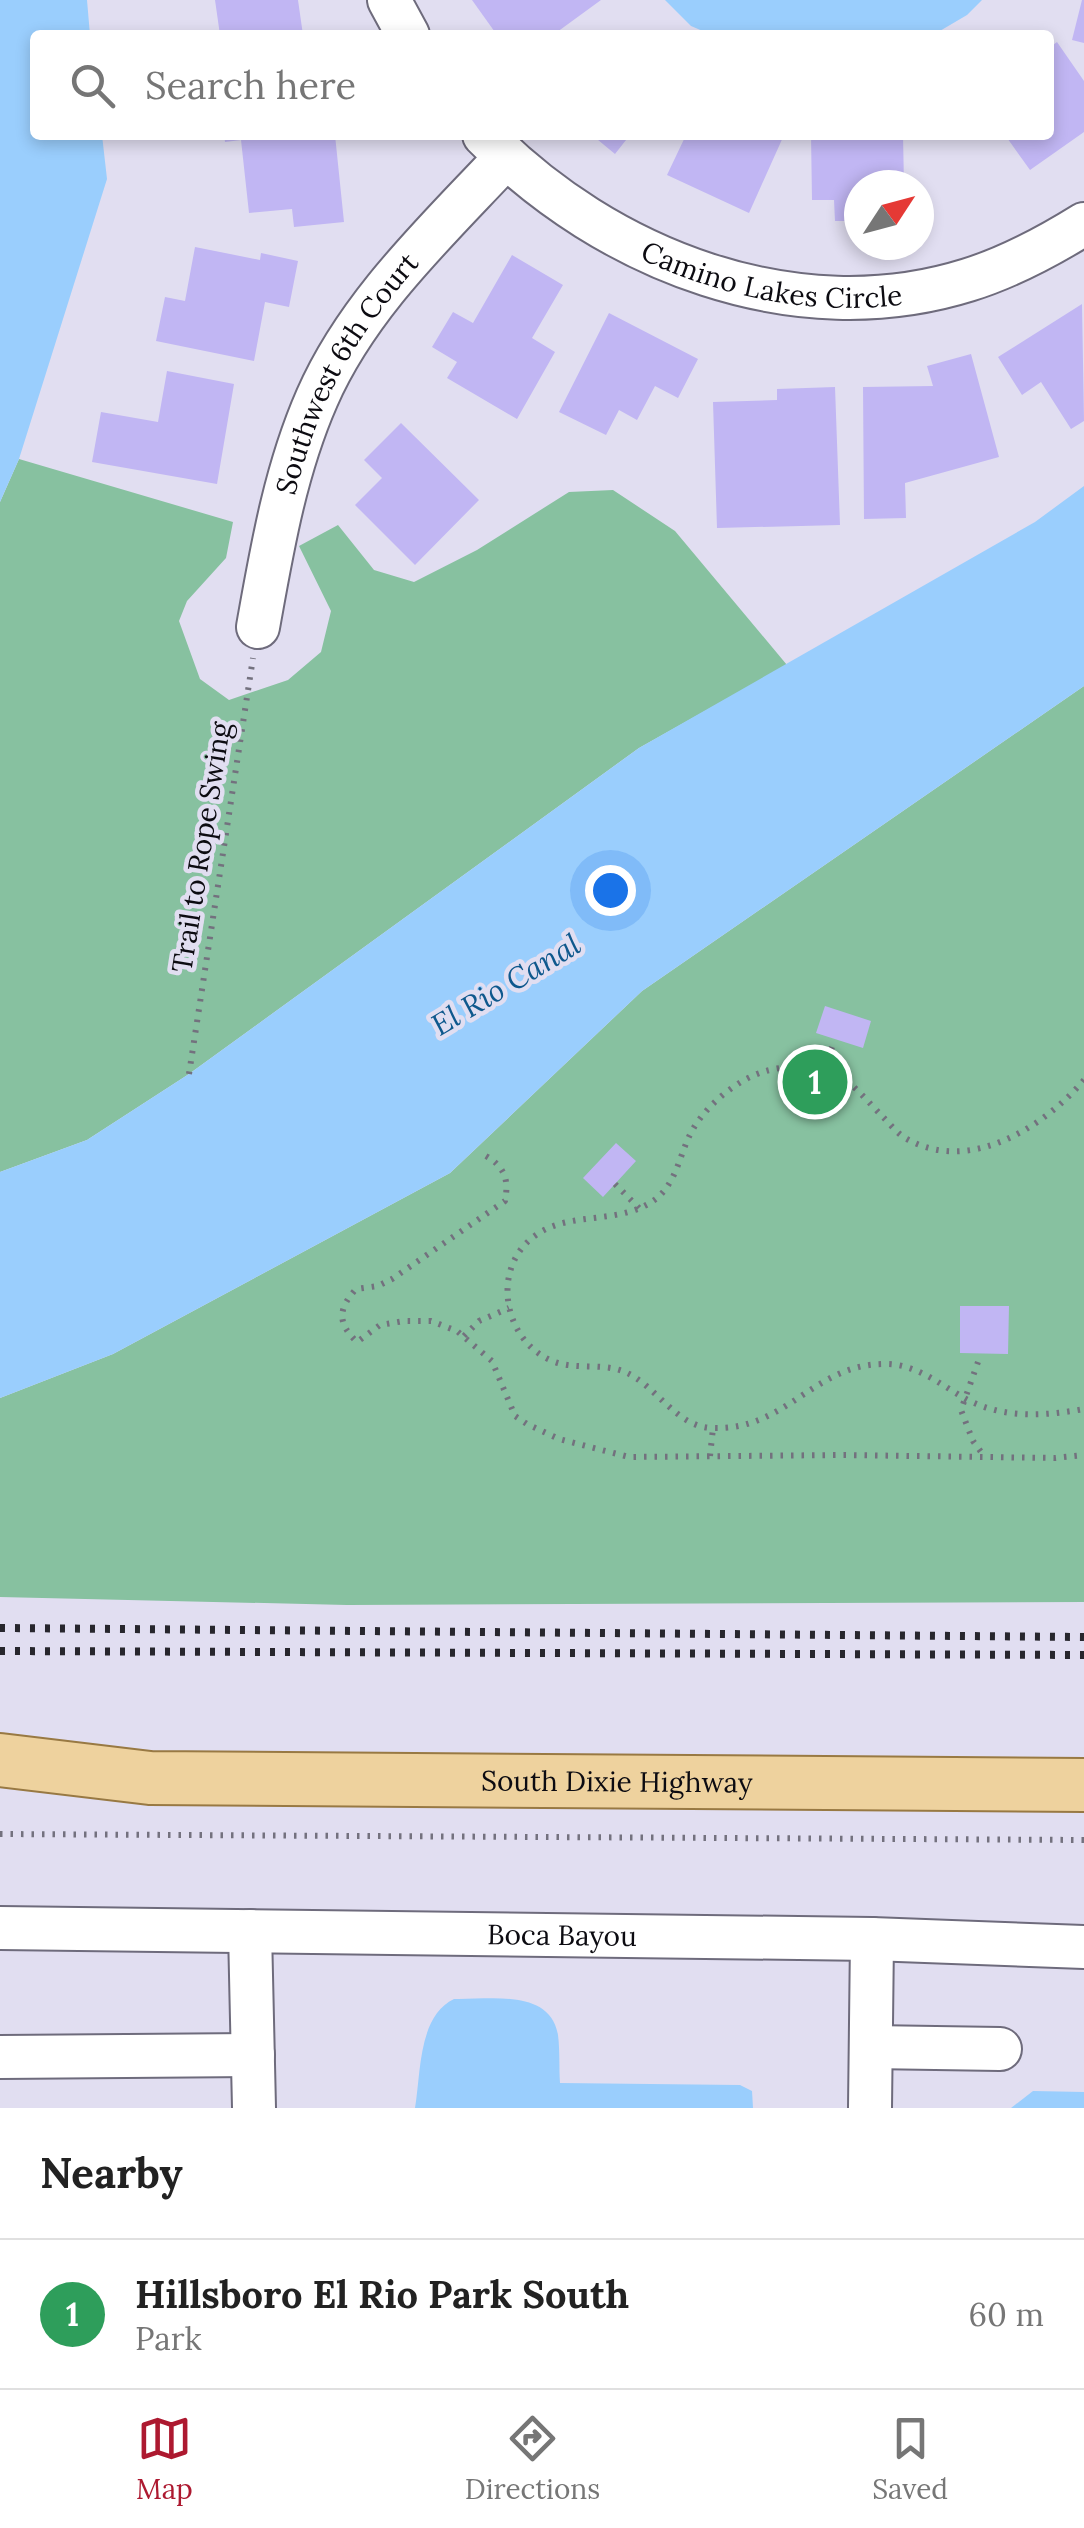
<!DOCTYPE html>
<html lang="en">
<head>
<meta charset="utf-8">
<style>
	body { margin:0; font-family:Lora,serif; background:#f6f6f6; color:#222 }
	.compass { position:absolute; left:844px; top:170px; width:90px; height:90px; border-radius:50%; background:#fff; box-shadow:0 5px 15px #0003; rotate:54deg }
	.you { position:absolute; left:610px; top:890px; width:35px; height:35px; margin:-25px; border:8px solid #fff; border-radius:50%; background:#1a73e8; box-shadow:0 0 0 15px #1a73e833 }
	.badge { display:grid; place-items:center; width:65px; height:65px; border-radius:50%; background:#ad1930; color:#fff; font-size:32px; font-weight:700 }
	.pin { position:absolute; translate:-50% -50%; border:5px solid #fff; box-shadow:0 2px 10px #0006 }
	.list { margin:0; padding:0; list-style:none }
	h2 { display:flex; justify-content:space-between; align-items:center; height:130px; margin:0; padding:0 40px; font-size:42px }
	h2 small { font-size:32px; font-weight:400; color:#767676 }
	.list li { display:grid; grid-template-columns:65px 1fr auto; gap:30px; align-items:center; box-sizing:border-box; height:150px; padding:0 40px; border-top:2px solid #e0e0e0 }
	.list b { display:block; font-size:38px; white-space:nowrap }
	.list p { margin:0; font-size:32px; white-space:nowrap; color:#767676 }
	.list em { font-size:32px; font-style:normal; color:#767676 }
	.icon { flex:none; width:55px; height:55px; fill:none; stroke:currentColor; stroke-width:2; stroke-linecap:round; stroke-linejoin:round }
	.map { position:relative; flex:none; width:1084px; height:2108px; overflow:hidden }
	.search { position:absolute; background:#fff; box-shadow:0 5px 15px #0003; left:30px; right:30px; top:30px; height:110px; display:flex; align-items:center; gap:25px; box-sizing:border-box; padding:0 35px; border-radius:10px; color:#767676; font-size:38px }
	.sheet { height:280px; background:#fff }
	nav { display:flex; justify-content:space-around; align-items:center; box-sizing:border-box; height:140px; border-top:2px solid #e0e0e0; background:#fff; font-size:28px; color:#767676 }
	nav a { display:grid; justify-items:center; gap:5px }
	nav .on { color:#ad1930 }
	.map>svg:first-child { display:block }
	.green { fill:#87c1a0 }
	.water { fill:#9acefd }
	.building { fill:#c1b6f3 }
	.lines { fill:none; stroke-linecap:round; stroke-linejoin:round }
	.minor-casing { stroke:#6e6b7c; stroke-width:46 }
	.major-casing { stroke:#987943; stroke-width:56 }
	.path { stroke:#73717e; stroke-width:6; stroke-dasharray:2.5 8; stroke-linecap:butt }
	.minor { stroke:#fff; stroke-width:42 }
	.major { stroke:#eed29e; stroke-width:52 }
	.rail { stroke:#27262d; stroke-width:8; stroke-dasharray:5 10; stroke-linecap:butt }
	.labels { text-anchor:middle; stroke-width:9; stroke-linejoin:round; paint-order:stroke }
	.street-label { font-size:28px; fill:#0c0b11; stroke:#e1def1 }
	.water-label { font-size:30px; font-style:italic; fill:#0f588d; stroke:#e1def1 }
</style>
</head>
<body>
<div class="map">
<svg width="1084" height="2108" viewBox="0 0 1084 2108">
	<rect width="100%" height="100%" fill="#e1def1"/>
	<path class="green" d="M19,459L233,522L226,558L187,601L179,621L200,679L229,700L288,680L321,652L331,611L299,546L338,525L374,570L414,582L477,550L569,492L613,490L675,531L787,665L639,748L189,1074L87,1140L0,1172V502Z
		M1084,686V1602L347,1605L0,1597V1398L113,1354L450,1173L642,991Z"/>
	<path class="water" d="M0,0H87L90,35H35V135H102L107,179L19,459L0,502Z
		M665,0H982L967,15L933,35H712L691,26Z
		M1084,486V686L642,991L450,1173L113,1354L0,1398V1172L87,1140L189,1074L639,748L1035,522Z
		M454,1999C489,2000 550,1988 558,2035C560,2051 559,2068 560,2083L740,2085L752,2091L753,2108H415C421,2073 418,2016 454,1999Z
		M1033,2091L1084,2092V2108H1011Z"/>
	<path class="building" d="M215,0H298L303,35H220Z
		M472,0H601L553,35H497Z
		M1082,0H1084V43L1072,40Z
		M1057,42L1084,81V132L1030,170L1005,135H1049V48Z
		M224,135H335L344,222L294,227L292,209L249,213L241,140L225,142Z
		M592,135H630L615,154Z
		M686,135H784L749,213L667,175Z
		M811,135H903L904,185H859V221H835L834,200H812Z
		M195,247L260,260L261,253L298,261L289,307L265,302L254,361L156,341L165,297L185,301Z
		M512,255L563,285L532,338L555,352L517,419L447,378L457,362L432,347L453,312L473,323Z
		M1082,304L1084,421L1071,429L1041,382L1022,395L998,357Z
		M609,313L698,359L678,398L655,386L637,420L619,410L606,435L559,412Z
		M971,354L999,457L905,483L906,518L864,519L863,387L933,386L927,366Z
		M167,371L234,384L217,484L92,462L101,412L158,422Z
		M835,387L840,525L717,528L713,402L777,400V389Z
		M401,423L479,500L415,565L355,505L382,478L364,460Z
		M825,1006L871,1021L863,1048L816,1033Z
		M616,1143L636,1161L603,1197L583,1178Z
		M960,1306H1009L1008,1354L960,1353Z"/>
	<g class="lines">
		<defs>
			<g id="minor">
				<path d="M389,0L408,35"/>
				<path id="s1" d="M484,135C606,260 796,334 968,280C1010,267 1047,247 1084,224"/>
				<path id="s2" d="M258,627C272,549 285,471 317,398C358,304 437,231 506,157"/>
				<path id="s3" d="M0,1928L872,1939L1084,1947"/>
				<path d="M250,1931L254,2108"/>
				<path d="M871,2047L1000,2049"/>
				<path d="M0,2057L253,2055"/>
				<path d="M870,2108L872,1939"/>
			</g>
			<g id="major">
				<path id="s4" d="M0,1760L150,1778L1084,1785"/>
			</g>
		</defs>
		<use href="#minor" class="minor-casing"/>
		<use href="#major" class="major-casing"/>
		<path class="path" d="M824,1069L832,1047
			M189,1074L253,658
			M1084,1080C1043,1128 968,1175 905,1138C897,1133 890,1124 883,1117C869,1103 851,1081 833,1071C816,1063 783,1066 766,1071C736,1079 700,1110 688,1139C679,1159 675,1183 657,1198C622,1226 571,1210 536,1235C491,1266 502,1338 550,1360C573,1371 602,1362 625,1372C656,1385 676,1427 712,1428C787,1431 813,1364 884,1364C915,1363 941,1385 966,1399C1004,1419 1044,1416 1084,1409
			M486,1156C505,1167 509,1180 505,1201L392,1279L378,1286L356,1289C338,1309 337,1323 357,1342L380,1325L404,1321H431L457,1331L492,1361L515,1416L527,1424L559,1439L629,1457L844,1455L1055,1458L1084,1455
			M615,1184L639,1208
			M464,1336L479,1321L509,1308
			M978,1362L961,1410L973,1441L984,1456
			M710,1456L713,1428
			M0,1834L1084,1840"/>
		<use href="#minor" class="minor"/>
		<use href="#major" class="major"/>
		<path class="rail" d="M0,1628L1084,1637
			M0,1651L1084,1655"/>
	</g>
	<g class="labels">
		<g class="street-label">
			<text dy="10" stroke="none"><textPath href="#s1" startOffset="330">Camino Lakes Circle</textPath></text>
			<text dy="10" stroke="none"><textPath href="#s2" startOffset="272">Southwest 6th Court</textPath></text>
			<text transform="translate(201 847) rotate(-81)" y="10">Trail to Rope Swing</text>
			<text dy="10" stroke="none"><textPath href="#s4" startOffset="618">South Dixie Highway</textPath></text>
			<text dy="10" stroke="none"><textPath href="#s3" startOffset="562">Boca Bayou</textPath></text>
		</g>
		<g class="water-label">
			<text transform="translate(506 985) rotate(-31)" y="10">El Rio Canal</text>
		</g>
	</g>
</svg>
<svg class="compass" viewBox="-18 -18 36 36"><path d="M0-13l5 13h-10z" fill="#e53935"/><path d="M0 13l5-13h-10z" fill="#767676"/></svg>
<div class="you"></div>
<div class="pin badge" style="left:815px;top:1082px;background:#2e9e5b">1</div>
<div class="search"><svg class="icon" aria-label="search" viewBox="0 0 24 24"><circle cx="10" cy="10" r="6"/><path d="M15 15l6 6"/></svg>Search here</div>
</div>
<section class="sheet">
<h2>Nearby<small></small></h2>
<ul class="list">
<li><span class="badge" style="background:#2e9e5b">1</span><div><b>Hillsboro El Rio Park South</b><p>Park</p></div><em>60 m</em></li>
</ul>
</section>
<nav>
<a class="on"><svg class="icon" aria-label="map" viewBox="0 0 24 24"><path d="M3 6l6-2 6 2 6-2v14l-6 2-6-2-6 2zM9 4v14M15 6v14"/></svg>Map</a>
<a><svg class="icon" aria-label="directions" viewBox="0 0 24 24"><path d="M12 3l9 9-9 9-9-9zM9 14v-3h6M13 9l2 2-2 2"/></svg>Directions</a>
<a><svg class="icon" aria-label="saved" viewBox="0 0 24 24"><path d="M7 4h10v16l-5-4-5 4z"/></svg>Saved</a>
</nav>
</body>
</html>
